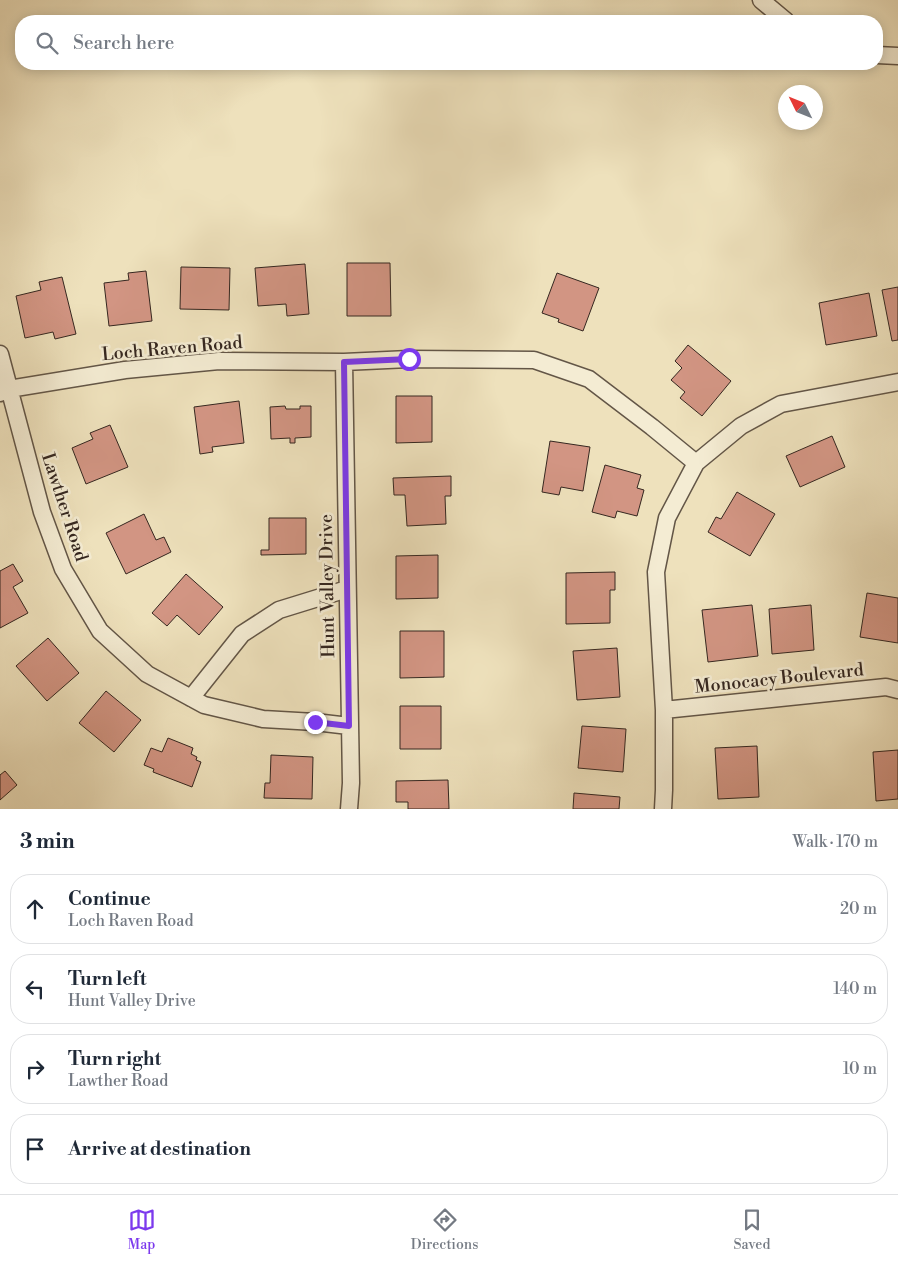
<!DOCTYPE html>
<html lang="en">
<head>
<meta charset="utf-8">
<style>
	body { margin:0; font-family:"Libre Bodoni",serif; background:#f2f2f3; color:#1f2937 }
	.compass { position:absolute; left:778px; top:85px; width:45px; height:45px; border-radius:50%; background:#fff; box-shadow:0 2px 12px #0003; rotate:313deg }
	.stop { position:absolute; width:15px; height:15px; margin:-11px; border:4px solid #7c3aed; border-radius:50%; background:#fff }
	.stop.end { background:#7c3aed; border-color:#fff; box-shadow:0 1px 5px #0008 }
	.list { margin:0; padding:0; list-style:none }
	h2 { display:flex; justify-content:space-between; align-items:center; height:65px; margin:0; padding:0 20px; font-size:21px }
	h2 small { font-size:16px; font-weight:400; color:#747a83 }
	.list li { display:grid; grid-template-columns:32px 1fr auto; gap:15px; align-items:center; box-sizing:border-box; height:70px; margin:0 10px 10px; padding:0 10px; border:1px solid #e0e1e3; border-radius:20px }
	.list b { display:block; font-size:19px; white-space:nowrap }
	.list p { margin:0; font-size:16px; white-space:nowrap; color:#747a83 }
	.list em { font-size:16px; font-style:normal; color:#747a83 }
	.icon { flex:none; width:28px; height:28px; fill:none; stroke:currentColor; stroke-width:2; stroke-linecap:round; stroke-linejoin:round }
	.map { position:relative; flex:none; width:898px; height:809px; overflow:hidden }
	.search { position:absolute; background:#fff; box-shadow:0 2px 12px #0003; left:15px; right:15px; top:15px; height:55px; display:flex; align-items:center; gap:12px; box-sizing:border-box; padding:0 18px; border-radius:20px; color:#747a83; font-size:19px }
	.sheet { height:385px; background:#fff }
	nav { display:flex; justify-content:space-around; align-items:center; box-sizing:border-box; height:70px; border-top:1px solid #e0e1e3; background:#fff; font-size:14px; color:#747a83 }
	nav a { display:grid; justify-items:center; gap:2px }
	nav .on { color:#7c3aed }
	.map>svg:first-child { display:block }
	.building { fill:#d29583; stroke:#352720 }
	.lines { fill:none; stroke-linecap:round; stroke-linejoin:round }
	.street-casing { stroke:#635647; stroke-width:19 }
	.street { stroke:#f4ecd3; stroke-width:16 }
	.route { stroke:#7c3aed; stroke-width:6 }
	.labels { text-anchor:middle; stroke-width:5; stroke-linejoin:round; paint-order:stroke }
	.street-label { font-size:18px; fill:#352720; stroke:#f4ecd3 }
</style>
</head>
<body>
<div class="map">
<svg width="898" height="809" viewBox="0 0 898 809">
	<rect width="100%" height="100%" fill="#eee1bc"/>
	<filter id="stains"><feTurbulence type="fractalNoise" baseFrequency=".004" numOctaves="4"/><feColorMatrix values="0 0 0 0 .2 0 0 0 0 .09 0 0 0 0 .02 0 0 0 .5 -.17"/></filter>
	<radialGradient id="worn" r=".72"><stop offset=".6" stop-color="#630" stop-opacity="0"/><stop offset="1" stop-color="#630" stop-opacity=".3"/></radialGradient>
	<path class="building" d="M347,263H390L391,316H347Z
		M305,264L309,314L287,316L286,304L258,306L255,268Z
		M181,267L230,268L229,310L180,309Z
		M146,271L152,321L109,326L104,283L129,280L128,273Z
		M557,273L599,288L583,331L558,322L559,319L542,313Z
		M62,277L76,334L55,339L53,332L25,338L16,296L41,290L39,282Z
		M898,287V340L892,341L882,290Z
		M869,293L877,336L826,345L819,303Z
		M688,345L731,381L702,416L680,398L685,392L671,380L682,368L675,361Z
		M396,396H432V442L396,443Z
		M239,401L244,443L212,447L213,452L200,454L194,407Z
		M285,406L286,409H300V406H311V437L295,438V443H290V438L271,439L270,407Z
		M110,425L128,467L86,484L72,448L93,439L90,433Z
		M832,436L845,467L800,487L786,456Z
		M550,441L590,447L583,491L561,487L559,495L542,492Z
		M605,465L641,475L637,488L644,490L637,516L617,511L615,518L592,512Z
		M451,476V496H445L446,524L407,526L405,495H394L393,478Z
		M737,492L775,514L750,556L708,532L716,517L721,519Z
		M144,514L156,540L164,537L171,552L126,574L106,533Z
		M269,518H306V554L261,555V550H269Z
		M438,555V598L396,599V556Z
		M13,564L23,581L13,587L28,613L0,628V571Z
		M615,572V590H610V623L566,624V573Z
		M186,574L223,607L199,635L177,615L167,626L152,613Z
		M867,593L898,598V643L860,637Z
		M752,605L758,656L708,662L702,610Z
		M811,605L814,650L772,654L769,609Z
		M400,631H444V677L400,678Z
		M48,638L79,673L47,701L16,666Z
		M617,648L620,697L577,700L573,651Z
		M106,691L141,720L114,752L79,723Z
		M400,706H441V749H400Z
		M582,726L626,729L623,772L578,768Z
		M168,738L193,748L191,754L197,757L196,760L201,762L192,787L153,772L154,769L144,765L151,748L162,752Z
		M757,746L759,797L718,799L715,748Z
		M898,750V799L876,801L873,752Z
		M271,755L313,757L312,799L264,798L265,783H270Z
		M5,771L17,785L0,800V775Z
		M448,780L449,809H408V802H396V781Z
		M574,793L620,797L619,809H573Z"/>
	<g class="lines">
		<defs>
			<path id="street" d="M761,0L786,21
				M877,55L898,56
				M0,354L42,512L63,569L100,631L147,674L204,705L263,719L315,722L349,726
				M344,362L351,783L349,809
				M0,393L9,389L125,370L219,361L344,362L409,359L534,360L589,379L652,427L696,463
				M191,698L242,634L279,610L347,589
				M664,710L886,687L898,690
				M663,809L664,790V710L656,572L667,518L696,463L741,426L781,404L898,382"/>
		</defs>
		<use href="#street" class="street-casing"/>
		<use href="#street" class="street"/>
	</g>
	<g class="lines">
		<path class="route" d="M315,722L349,726L344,362L409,359"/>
	</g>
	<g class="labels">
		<g class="street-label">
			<text transform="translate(172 348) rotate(-5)" y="6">Loch Raven Road</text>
			<text transform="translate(65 507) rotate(72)" y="6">Lawther Road</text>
			<text transform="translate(327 586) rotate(-91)" y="6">Hunt Valley Drive</text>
			<text transform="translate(779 678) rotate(-6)" y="6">Monocacy Boulevard</text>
		</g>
	</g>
	<rect width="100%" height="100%" filter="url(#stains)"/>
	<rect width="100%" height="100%" fill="url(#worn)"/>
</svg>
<svg class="compass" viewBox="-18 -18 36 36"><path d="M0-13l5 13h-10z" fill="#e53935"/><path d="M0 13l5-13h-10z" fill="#747a83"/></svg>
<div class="stop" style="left:409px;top:359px"></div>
<div class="stop end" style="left:315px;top:722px"></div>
<div class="search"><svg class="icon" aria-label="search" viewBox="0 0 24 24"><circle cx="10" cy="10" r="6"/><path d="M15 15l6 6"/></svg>Search here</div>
</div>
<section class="sheet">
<h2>3 min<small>Walk · 170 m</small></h2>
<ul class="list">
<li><svg class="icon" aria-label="ahead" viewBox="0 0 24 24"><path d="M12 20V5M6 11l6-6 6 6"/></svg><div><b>Continue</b><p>Loch Raven Road</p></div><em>20 m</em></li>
<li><svg class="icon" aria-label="left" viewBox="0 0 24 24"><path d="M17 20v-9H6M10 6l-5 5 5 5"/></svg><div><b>Turn left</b><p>Hunt Valley Drive</p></div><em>140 m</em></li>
<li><svg class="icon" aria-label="right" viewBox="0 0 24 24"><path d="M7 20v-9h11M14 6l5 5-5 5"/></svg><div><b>Turn right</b><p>Lawther Road</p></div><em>10 m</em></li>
<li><svg class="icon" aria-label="arrive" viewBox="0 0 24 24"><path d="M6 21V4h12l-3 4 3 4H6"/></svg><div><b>Arrive at destination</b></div></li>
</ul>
</section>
<nav>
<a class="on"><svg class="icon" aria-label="map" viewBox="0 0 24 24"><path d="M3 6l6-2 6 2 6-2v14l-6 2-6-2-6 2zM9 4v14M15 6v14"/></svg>Map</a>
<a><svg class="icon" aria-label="directions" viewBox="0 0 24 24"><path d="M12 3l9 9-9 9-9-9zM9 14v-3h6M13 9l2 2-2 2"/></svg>Directions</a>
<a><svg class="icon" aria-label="saved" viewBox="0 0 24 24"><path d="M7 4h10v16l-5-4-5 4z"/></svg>Saved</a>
</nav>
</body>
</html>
